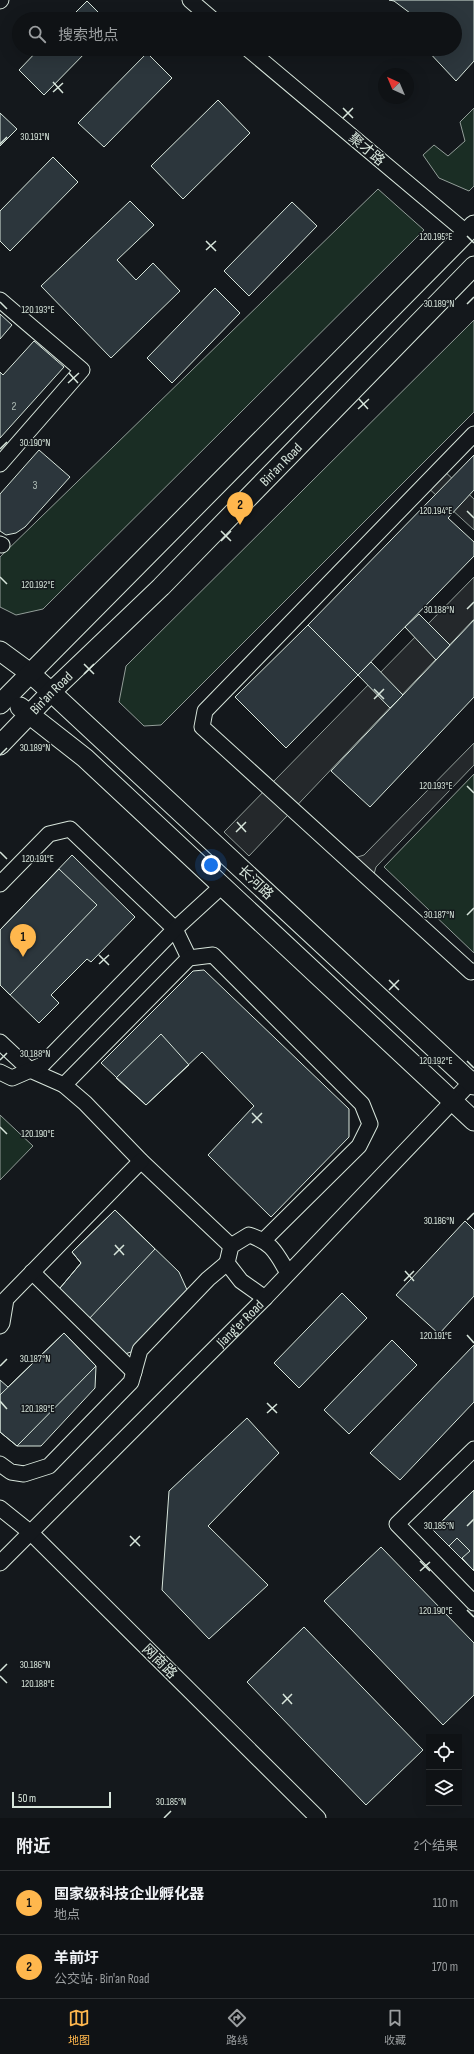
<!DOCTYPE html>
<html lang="zh">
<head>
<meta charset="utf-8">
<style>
	body { margin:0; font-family:"Sofia Sans Condensed","Noto Sans SC",sans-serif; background:#181b1e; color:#f1f3f6 }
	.controls { position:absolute; right:12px; bottom:12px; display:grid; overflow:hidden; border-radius:0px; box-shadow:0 4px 16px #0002 }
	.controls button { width:36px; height:36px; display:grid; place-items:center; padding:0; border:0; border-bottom:1px solid #2f3234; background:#0f1215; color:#f1f3f6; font:20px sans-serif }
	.compass { position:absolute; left:378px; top:68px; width:36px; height:36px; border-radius:50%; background:#0f1215; box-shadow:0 4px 16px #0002; rotate:316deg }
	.scale { position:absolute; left:12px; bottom:10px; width:99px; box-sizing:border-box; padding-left:4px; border:2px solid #d8e6dc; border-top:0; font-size:11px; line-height:14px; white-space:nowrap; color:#d8e6dc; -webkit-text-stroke:3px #14181c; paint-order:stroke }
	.you { position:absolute; left:211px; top:865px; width:14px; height:14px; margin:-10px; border:3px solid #fff; border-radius:50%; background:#1a73e8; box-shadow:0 0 0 6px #1a73e833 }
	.badge { display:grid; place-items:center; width:26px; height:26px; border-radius:50%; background:#ffb74d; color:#111; font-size:13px; font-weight:700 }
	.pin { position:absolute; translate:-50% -33px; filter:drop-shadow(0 1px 2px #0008) }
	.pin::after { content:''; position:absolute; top:21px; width:14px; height:12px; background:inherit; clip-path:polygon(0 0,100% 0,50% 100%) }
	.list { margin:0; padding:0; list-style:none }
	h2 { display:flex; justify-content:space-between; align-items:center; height:52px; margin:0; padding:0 16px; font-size:17px }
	h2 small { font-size:13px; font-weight:400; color:#9b9ea0 }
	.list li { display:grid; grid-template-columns:26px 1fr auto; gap:12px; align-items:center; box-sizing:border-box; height:64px; padding:0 16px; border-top:1px solid #2f3234 }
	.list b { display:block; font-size:15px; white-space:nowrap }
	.list p { margin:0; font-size:13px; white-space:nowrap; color:#9b9ea0 }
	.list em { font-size:13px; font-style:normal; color:#9b9ea0 }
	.icon { flex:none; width:22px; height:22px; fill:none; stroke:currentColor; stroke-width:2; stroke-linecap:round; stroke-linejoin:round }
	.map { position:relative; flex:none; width:474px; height:1818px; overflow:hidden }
	.search { position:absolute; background:#0f1215; box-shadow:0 4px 16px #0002; left:12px; right:12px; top:12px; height:44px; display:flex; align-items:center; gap:10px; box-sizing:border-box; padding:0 14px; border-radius:22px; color:#9b9ea0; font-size:15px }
	.sheet { height:180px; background:#0f1215 }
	nav { display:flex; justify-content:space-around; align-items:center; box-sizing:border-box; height:56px; border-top:1px solid #2f3234; background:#0f1215; font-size:11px; color:#9b9ea0 }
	nav a { display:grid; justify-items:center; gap:2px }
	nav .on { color:#ffb74d }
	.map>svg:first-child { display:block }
	.green { fill:#1a2d24; stroke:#939e99 }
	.parking { fill:#24282b; stroke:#939e99 }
	.building { fill:#2c363c; stroke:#d8e6dc }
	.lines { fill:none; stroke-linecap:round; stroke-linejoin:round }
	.minor-casing { stroke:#d8e6dc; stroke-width:17 }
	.major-casing { stroke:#d8e6dc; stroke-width:21 }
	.minor { stroke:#14181c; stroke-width:15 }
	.major { stroke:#14181c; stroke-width:19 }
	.ticks { fill:none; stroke:#d8e6dc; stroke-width:1.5 }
	.labels { text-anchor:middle; stroke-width:3; stroke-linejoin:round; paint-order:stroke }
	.number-label { font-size:12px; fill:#adbab4 }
	.street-label { font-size:14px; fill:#d8e6dc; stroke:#14181c }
	.ticks-label { font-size:10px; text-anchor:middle; fill:#d8e6dc; stroke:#14181c; stroke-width:3; stroke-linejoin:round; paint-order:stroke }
</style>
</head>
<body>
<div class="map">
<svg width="474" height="1818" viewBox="0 0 474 1818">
	<rect width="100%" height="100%" fill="#14181c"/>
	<path class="green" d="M474,108V186L469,191L439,178L423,155L434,145L448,156L465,141L460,122Z
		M378,189L424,230L43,609L16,615L0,607V557Z
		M474,320V412L161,725L144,726L119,702L126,666Z
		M474,774V953L384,867Z
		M0,1115L33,1146L0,1180Z"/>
	<path class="parking" d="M441,468L474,499V530L425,485Z
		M474,577V619L249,856L224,832Z
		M474,743V765L376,867L372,881L348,860L364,855Z"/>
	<path class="building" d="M389,0H474V61L456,81L426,49H455V19H418L394,1Z
		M87,1L105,19H69Z
		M39,49H89L44,95L19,70Z
		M147,53L172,78L104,147L78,123Z
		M218,100L250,133L183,199L151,166Z
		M0,113L17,129L0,146Z
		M53,157L78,182L10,251L0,241V211Z
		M130,201L154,225L117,260L136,280L153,263L180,291L111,358L41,286Z
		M292,202L317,226L249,296L224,271Z
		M215,288L240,313L172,383L147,358Z
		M0,314L12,325L0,339Z
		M34,341L64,367L0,438V372L3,375Z
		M39,450L70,477L25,527L16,533L6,535L0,531V494Z
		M474,455V490L448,518L474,542V556L358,675L308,625Z
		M419,614L450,645L436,660L405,627Z
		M474,620V697L370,807L331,771Z
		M308,625L358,675L286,748L235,697Z
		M371,662L403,695L390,708L358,675Z
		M72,855L135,917L91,962L87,959L51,995L59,1003L39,1023L0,985V930Z
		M59,869L97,905L10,995L0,985V930Z
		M204,970L349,1109V1137L271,1217L208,1155L254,1106L202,1052L146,1105L101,1063L193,971Z
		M161,1034L189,1065L146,1105L116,1078Z
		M115,1210L179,1272L188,1292L143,1348L125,1354L55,1294L81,1263L72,1252Z
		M115,1210L155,1249L87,1321L55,1294L81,1263L72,1252Z
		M465,1221L474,1230V1296L439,1334L396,1295Z
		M342,1293L367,1318L299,1388L274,1363Z
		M64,1333L96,1366L95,1388L41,1446H17L0,1432V1380L8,1387Z
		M64,1333L96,1366L17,1446L0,1432V1395Z
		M392,1340L417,1365L349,1434L324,1410Z
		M474,1345V1402L400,1480L370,1453Z
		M247,1418L279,1453L208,1526L268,1585L209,1639L162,1590L169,1491Z
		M474,1490V1571L433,1530Z
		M474,1490V1569L473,1570L462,1558L470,1551L457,1538L449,1546L433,1530Z
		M381,1547L474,1643V1695L443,1725L324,1601Z
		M304,1627L423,1750L366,1805L247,1682Z"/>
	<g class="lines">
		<defs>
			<g id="minor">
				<path d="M190,0L212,19"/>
				<path d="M0,1L1,0"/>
				<path d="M248,49L467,233"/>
				<path d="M0,300L82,370L0,464"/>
				<path d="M474,434L205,711L202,727L471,972L474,971"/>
				<path d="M0,544L2,545"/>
				<path d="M0,884L49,834L70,829L175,929L189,958"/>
				<path d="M0,1042L30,1070L64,1085"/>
				<path d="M0,1072L12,1078L42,1065L175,929L222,886"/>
				<path d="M231,1246L141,1161L85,1103L64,1085L189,958L213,955L362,1104L370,1124L359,1146L264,1240"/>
				<path d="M32,1272L134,1372"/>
				<path d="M265,1298L241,1281L227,1263L231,1246L249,1235C273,1243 276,1253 288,1273"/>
				<path d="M0,1326L2,1323L6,1299L141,1161"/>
				<path d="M474,1449L397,1524L474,1603"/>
				<path d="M0,1464L11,1472L24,1474L49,1466L131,1382L140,1350L208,1279L227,1263"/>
				<path d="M0,1508L31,1533L318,1818"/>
				<path id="s1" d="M0,1563L265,1298L474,1079"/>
			</g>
			<g id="major">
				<path d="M0,651L30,673L51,692L474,1085"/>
				<path d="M0,704L474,225"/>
				<path d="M20,707L85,758L474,1121"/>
				<path id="s2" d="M0,745L51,692L161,587L474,266"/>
			</g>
		</defs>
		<use href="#minor" class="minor-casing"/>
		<use href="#major" class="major-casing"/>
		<use href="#minor" class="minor"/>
		<use href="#major" class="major"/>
	</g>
	<path class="ticks" d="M53,82L63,93M53,92L63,83M343,108L353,118M343,118L353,108M0,144L7,137M467,236L474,243M206,241L216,251M206,250L216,241M0,302L7,309M467,304L474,297M69,373L78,383M68,383L79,373M359,399L368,409M358,409L369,399M0,449L7,442M467,511L474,518M221,531L231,541M221,541L231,531M0,577L7,584M467,609L474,602M84,664L94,674M84,674L94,664M374,689L384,699M374,699L384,689M0,755L7,748M467,786L474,793M237,822L246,832M236,832L246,822M0,852L7,859M467,915L474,908M99,955L109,965M99,964L109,955M389,980L399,990M389,990L399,980M0,1060L7,1053M467,1061L474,1068M252,1113L262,1123M252,1123L262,1113M0,1127L7,1134M467,1220L474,1213M115,1245L124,1255M114,1255L124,1245M405,1271L414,1281M404,1281L414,1271M467,1335L474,1343M0,1366L7,1359M0,1401L7,1409M267,1403L277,1413M267,1413L277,1404M467,1526L474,1519M130,1536L140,1546M130,1546L140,1536M420,1561L430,1571M420,1571L430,1562M467,1610L474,1617M0,1671L7,1664M0,1676L7,1683M283,1694L292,1704M282,1704L292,1694M164,1818L171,1811"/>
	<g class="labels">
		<g class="number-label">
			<text x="14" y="410">2</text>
			<text x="35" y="489">3</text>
		</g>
		<g class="street-label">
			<text transform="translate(367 149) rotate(40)" y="5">聚才路</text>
			<text dy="5" stroke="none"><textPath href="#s2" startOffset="397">Bin'an Road</textPath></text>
			<text dy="5" stroke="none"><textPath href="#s2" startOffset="73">Bin'an Road</textPath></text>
			<text transform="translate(256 882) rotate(43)" y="5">长河路</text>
			<text dy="5" stroke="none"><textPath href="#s1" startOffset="339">Jiang'er Road</textPath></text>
			<text transform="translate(160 1661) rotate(45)" y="5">网商路</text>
		</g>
	</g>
	<g class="ticks-label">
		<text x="35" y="140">30.191°N</text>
		<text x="436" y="240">120.195°E</text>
		<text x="439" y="307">30.189°N</text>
		<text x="38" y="313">120.193°E</text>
		<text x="35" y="446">30.190°N</text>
		<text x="436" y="514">120.194°E</text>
		<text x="38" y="588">120.192°E</text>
		<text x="439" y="613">30.188°N</text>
		<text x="35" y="751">30.189°N</text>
		<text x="436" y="789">120.193°E</text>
		<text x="38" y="862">120.191°E</text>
		<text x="439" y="918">30.187°N</text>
		<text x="35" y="1057">30.188°N</text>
		<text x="436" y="1064">120.192°E</text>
		<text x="38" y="1137">120.190°E</text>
		<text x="439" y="1224">30.186°N</text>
		<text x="436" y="1339">120.191°E</text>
		<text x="35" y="1362">30.187°N</text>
		<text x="38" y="1412">120.189°E</text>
		<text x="439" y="1529">30.185°N</text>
		<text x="436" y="1614">120.190°E</text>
		<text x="35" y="1668">30.186°N</text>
		<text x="38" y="1687">120.188°E</text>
		<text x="171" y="1805">30.185°N</text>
	</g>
</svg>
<div class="controls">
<button><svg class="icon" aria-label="locate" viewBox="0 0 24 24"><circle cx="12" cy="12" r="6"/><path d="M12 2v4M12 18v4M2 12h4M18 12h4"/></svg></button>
<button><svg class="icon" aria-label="layers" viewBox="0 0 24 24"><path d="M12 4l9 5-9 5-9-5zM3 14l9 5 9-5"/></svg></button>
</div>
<svg class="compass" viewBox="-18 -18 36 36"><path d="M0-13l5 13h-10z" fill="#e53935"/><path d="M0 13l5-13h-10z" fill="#9b9ea0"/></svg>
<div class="scale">50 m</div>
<div class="you"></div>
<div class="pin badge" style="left:23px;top:957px">1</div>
<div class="pin badge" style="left:240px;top:525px">2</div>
<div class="search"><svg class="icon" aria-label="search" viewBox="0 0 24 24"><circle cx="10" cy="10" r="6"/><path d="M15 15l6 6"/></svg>搜索地点</div>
</div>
<section class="sheet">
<h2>附近<small>2个结果</small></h2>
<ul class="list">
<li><span class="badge">1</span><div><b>国家级科技企业孵化器</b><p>地点</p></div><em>110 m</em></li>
<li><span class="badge">2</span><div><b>羊前圩</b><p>公交站 · Bin'an Road</p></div><em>170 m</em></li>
</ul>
</section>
<nav>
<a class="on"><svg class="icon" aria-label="map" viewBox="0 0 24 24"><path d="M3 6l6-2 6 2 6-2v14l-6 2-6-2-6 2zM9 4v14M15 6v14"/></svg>地图</a>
<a><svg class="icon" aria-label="directions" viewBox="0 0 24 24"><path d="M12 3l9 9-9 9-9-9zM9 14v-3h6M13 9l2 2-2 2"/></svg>路线</a>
<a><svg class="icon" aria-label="saved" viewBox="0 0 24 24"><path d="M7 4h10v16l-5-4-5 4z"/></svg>收藏</a>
</nav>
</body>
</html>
